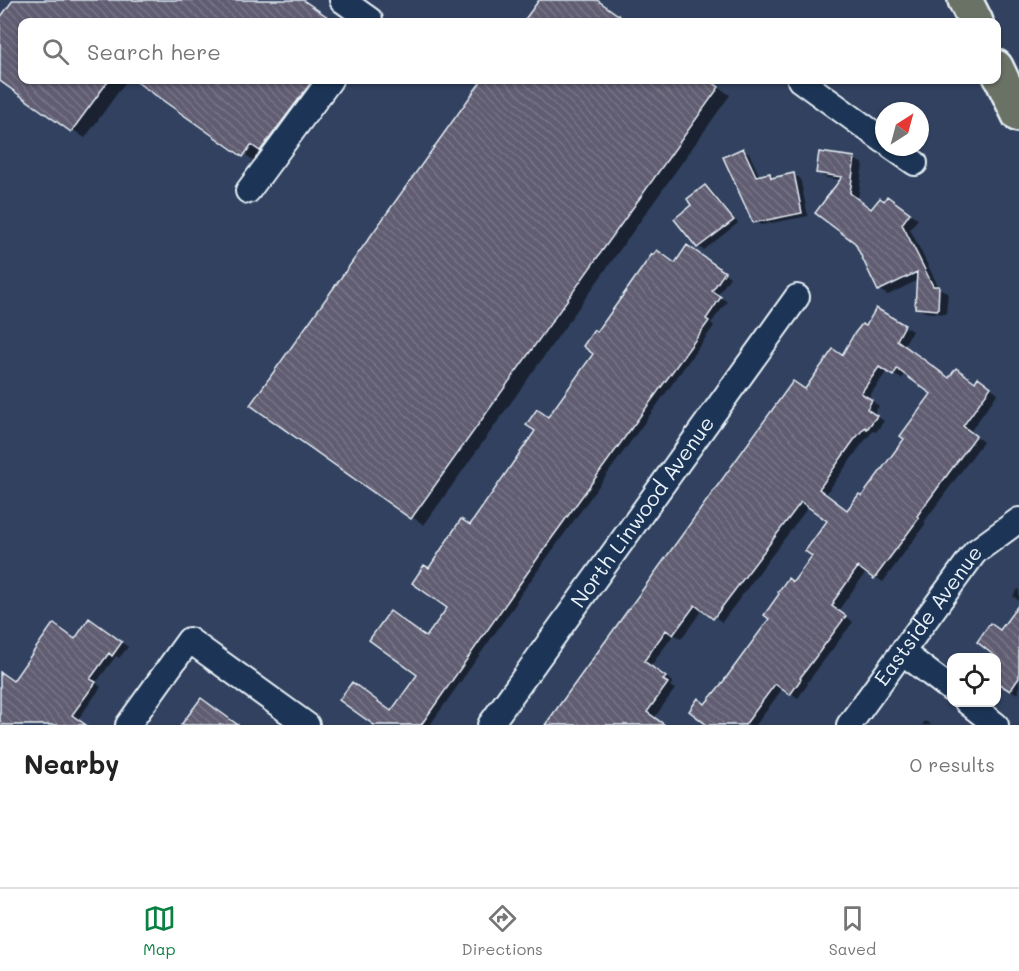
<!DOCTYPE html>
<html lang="en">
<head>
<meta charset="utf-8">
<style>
	body { margin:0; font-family:Mali,sans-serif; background:#f2f2f2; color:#222 }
	.controls { position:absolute; right:18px; bottom:18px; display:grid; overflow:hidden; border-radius:12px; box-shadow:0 2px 4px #0004 }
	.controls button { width:54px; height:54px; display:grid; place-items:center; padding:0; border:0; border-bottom:2px solid #e0e0e0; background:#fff; color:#222; font:30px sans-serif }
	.compass { position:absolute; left:875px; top:102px; width:54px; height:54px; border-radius:50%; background:#fff; box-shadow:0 2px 4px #0004; rotate:36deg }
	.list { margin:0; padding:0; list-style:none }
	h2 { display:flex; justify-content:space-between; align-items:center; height:78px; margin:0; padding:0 24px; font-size:26px }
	h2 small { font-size:20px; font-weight:400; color:#767676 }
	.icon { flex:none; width:33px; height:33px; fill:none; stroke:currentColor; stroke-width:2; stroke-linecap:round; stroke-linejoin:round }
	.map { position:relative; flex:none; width:1019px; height:725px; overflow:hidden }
	.search { position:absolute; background:#fff; box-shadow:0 2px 4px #0004; left:18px; right:18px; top:18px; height:66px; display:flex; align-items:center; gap:15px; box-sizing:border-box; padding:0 21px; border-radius:12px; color:#767676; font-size:22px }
	.sheet { height:162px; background:#fff }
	nav { display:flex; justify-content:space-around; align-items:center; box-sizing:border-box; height:84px; border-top:2px solid #e0e0e0; background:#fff; font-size:16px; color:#767676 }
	nav a { display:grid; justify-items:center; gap:3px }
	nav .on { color:#0b8043 }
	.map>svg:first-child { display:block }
	.shadow { fill:#0007; fill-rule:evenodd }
	.building { fill:url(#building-back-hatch); stroke:#e8f1f8; stroke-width:1.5; fill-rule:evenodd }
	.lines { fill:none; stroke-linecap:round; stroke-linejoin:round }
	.minor-casing { stroke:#e8f1f8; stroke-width:28 }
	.highway-casing { stroke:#e8f1f8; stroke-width:38 }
	.minor { stroke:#1d3557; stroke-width:24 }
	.highway { stroke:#6b7165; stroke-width:33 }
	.labels { text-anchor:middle; stroke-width:4.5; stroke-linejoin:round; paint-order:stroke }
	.street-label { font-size:21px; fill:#e8f1f8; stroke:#1d3557 }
</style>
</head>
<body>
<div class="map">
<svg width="1019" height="725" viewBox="0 0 1019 725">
	<defs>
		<pattern id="building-back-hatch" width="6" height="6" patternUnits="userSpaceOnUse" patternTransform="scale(1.5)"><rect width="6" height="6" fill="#615c71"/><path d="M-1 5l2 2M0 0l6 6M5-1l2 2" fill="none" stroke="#787486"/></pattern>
	</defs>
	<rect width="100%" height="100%" fill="#31415f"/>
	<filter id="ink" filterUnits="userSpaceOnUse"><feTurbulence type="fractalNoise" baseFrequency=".0167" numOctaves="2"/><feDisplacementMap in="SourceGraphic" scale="12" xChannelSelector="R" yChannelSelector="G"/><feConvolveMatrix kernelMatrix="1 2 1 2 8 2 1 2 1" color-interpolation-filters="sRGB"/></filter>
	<g filter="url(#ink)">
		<path class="shadow" d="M15,0H304L335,22H22V80H127L85,138L0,79V21Z
			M540,0H597L628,22H524Z
			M136,80H332L256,162Z
			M484,80H708L730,95L424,525L252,405Z
			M743,150L749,153L760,177L770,174L777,178L794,175L800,178L808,216L761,225L755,222Z
			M854,159L863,164L858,199L872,210L885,202L896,203L918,219L910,229L939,288L948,293L946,314L925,312L916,307L918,280L888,295L879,290L842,180L827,178L818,173Z
			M706,186L711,190L738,223L704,250L698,247L694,205Z
			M694,251L730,277L718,295L727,302L711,323L714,326L516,601L517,602L430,725H376L341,700L392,712L419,675L427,639L449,608L429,569L470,526L595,354L597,333L675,264Z
			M876,310L912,331L904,345L950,379L986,384L998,393L970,432L983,442L924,522L926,523L883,582L867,571L840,608L841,609L839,612L853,622L807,683L808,684L798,698L783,688L756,725H710L691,711L706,705L771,618L814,556L829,520L809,506L722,622L703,609L681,639L674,634L651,666L673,682L670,686L675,689L654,718L663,725H614L601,716L594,725H547L794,383L806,391L843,357L866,328ZM887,371L902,379L905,373L933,393L906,439L863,498L848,511L826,494L862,444L873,431L876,432L884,421L874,414L879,406L868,398Z
			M1019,588V601L1013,596Z
			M1019,606V692L1018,694L1010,690L1001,631Z
			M96,624L128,647L119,658L116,656L96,683L101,687L74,725H0V673L14,682Z
			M925,721L932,725H922Z"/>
		<path class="building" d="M13,0H303L335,22H22V80H109L71,132L0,81V18Z
			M539,0H597L628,22H523Z
			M134,80H313L260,151L251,145L243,157Z
			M482,80H709L719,87L411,519L250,405Z
			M743,148L756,176L770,173L771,178L794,173L802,213L753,223L723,157Z
			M819,152L855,157L850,193L871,209L880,198L884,201L887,196L910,213L902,224L933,286H939L938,310L915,308L917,272L878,291L855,243L815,213L842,177L816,173Z
			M705,185L734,220L697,248L674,219L691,205L687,199Z
			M687,245L725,272L712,291L721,297L706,319L709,321L549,542L421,725H374L339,700L352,682L391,711L417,675L369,640L390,611L426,637L447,608L412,583L424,565L429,568L461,519L470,525L535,431L526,425L537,409L548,417L593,354L583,346L594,330L597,332L652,254L653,255L657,250L675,263Z
			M876,308L905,325L897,340L949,378L956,368L975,382L978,377L991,387L963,426L976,436L917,516L919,518L874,579L858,567L833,602L834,603L832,606L846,616L800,678L801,679L790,695L775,684L745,725H707L689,711L698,698L705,704L723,682L769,619L764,615L779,594L778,592L788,578L793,582L812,556L805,551L827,521L801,502L713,619L695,605L673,635L666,630L644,661L666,677L663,680L668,683L647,712L665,725H545L793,381L805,389L833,349L842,355L854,334L862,324L866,326ZM879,367L893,376L897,369L931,394L900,436L904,439L862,496L859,494L847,510L819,489L854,440L865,427L867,429L877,416L867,409L872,400L861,393Z
			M1019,604V678L1010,691L996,682V657L977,642L990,623L1000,630Z
			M89,618L122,642L112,656L109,653L90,679L96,682L72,715L86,725H0V672L13,681L52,625L54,624L75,639Z
			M201,698L238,725H181Z"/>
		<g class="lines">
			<defs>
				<g id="minor">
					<path d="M342,0L370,20L368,22"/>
					<path d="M800,80L884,141"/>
					<path d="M892,147L915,163"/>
					<path d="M248,191L330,80"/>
					<path d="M902,652L952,690"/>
					<path d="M967,702L996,725"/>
					<path d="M128,725L189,640L307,725"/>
					<path id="s1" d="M490,725L797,297"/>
					<path id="s2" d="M849,725L975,552L1019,520"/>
				</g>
				<path id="highway" d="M965,0L976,22
					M996,67L1019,115"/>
			</defs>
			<use href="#minor" class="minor-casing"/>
			<use href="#highway" class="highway-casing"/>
			<use href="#minor" class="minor"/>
			<use href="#highway" class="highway"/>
		</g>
	</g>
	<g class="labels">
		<g class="street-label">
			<text dy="7" stroke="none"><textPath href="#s1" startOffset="262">North Linwood Avenue</textPath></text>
			<text dy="7" stroke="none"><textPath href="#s2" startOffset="135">Eastside Avenue</textPath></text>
		</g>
	</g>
</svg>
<div class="controls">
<button><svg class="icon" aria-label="locate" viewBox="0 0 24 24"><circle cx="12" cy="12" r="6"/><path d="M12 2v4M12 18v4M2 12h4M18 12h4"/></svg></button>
</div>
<svg class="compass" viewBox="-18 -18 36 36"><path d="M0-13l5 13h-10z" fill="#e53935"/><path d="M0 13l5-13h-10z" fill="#767676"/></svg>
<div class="search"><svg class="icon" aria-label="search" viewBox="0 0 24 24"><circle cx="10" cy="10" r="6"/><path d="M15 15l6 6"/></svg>Search here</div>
</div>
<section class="sheet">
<h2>Nearby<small>0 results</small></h2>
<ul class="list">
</ul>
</section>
<nav>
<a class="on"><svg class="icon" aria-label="map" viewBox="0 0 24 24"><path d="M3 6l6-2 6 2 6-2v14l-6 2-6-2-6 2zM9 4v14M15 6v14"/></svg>Map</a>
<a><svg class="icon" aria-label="directions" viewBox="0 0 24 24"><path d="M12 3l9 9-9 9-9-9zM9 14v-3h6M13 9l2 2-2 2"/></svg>Directions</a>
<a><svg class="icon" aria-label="saved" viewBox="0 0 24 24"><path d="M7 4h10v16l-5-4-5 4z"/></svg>Saved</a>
</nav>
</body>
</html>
